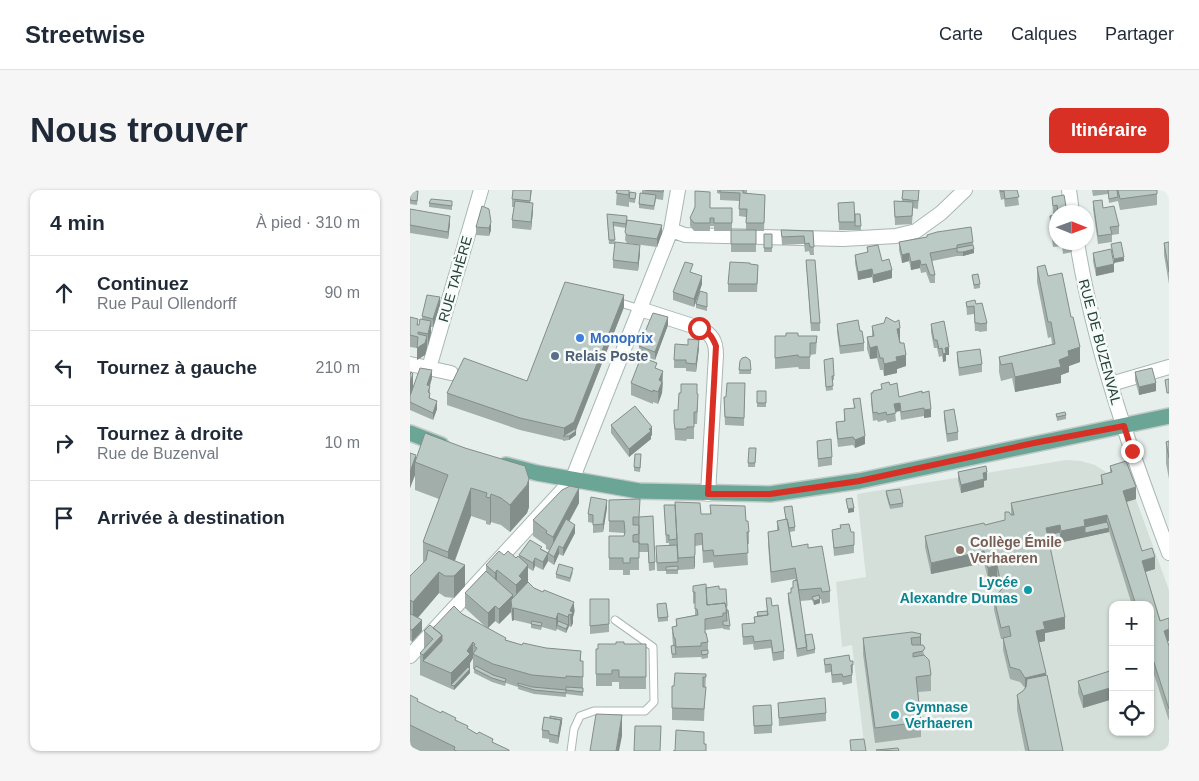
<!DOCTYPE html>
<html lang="fr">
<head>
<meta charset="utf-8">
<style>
	body { margin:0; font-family:Helvetica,sans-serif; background:#f6f6f7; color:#1f2937 }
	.controls { position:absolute; right:15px; bottom:15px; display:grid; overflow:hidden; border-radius:10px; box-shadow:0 1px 4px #0004 }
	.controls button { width:45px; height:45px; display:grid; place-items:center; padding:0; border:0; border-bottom:1px solid #e0e1e3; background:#fff; color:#1f2937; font:25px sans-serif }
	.compass { position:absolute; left:639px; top:15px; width:45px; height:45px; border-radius:50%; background:#fff; box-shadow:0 1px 4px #0004; rotate:91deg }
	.stop { position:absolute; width:15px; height:15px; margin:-11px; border:4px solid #d93025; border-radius:50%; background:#fff }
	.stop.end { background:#d93025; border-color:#fff; box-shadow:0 1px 5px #0008 }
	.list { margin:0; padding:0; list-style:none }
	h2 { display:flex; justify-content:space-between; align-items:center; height:65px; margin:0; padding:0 20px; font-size:21px }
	h2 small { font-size:16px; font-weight:400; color:#747a83 }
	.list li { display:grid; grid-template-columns:32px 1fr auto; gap:15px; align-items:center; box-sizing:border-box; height:75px; padding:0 20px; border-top:1px solid #e0e1e3 }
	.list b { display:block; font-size:19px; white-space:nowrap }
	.list p { margin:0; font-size:16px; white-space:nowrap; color:#747a83 }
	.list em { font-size:16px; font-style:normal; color:#747a83 }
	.icon { flex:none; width:28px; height:28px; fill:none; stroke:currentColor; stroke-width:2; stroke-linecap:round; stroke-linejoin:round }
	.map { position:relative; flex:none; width:759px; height:561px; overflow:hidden; border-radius:10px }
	header { display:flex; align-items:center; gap:30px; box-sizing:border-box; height:70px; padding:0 25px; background:#fff; border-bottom:1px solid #e0e1e3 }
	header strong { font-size:24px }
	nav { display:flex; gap:28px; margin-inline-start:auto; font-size:18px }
	.intro { display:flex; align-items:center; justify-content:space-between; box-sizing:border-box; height:120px; padding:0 30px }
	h1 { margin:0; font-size:35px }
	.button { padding:12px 22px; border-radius:10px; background:#d93025; color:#fff; font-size:18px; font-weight:700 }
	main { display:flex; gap:30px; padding:0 30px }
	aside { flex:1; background:#fff; border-radius:10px; box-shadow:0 1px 4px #0004 }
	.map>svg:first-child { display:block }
	.built { fill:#d4dfda; fill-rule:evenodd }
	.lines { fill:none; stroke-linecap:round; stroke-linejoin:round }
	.service-casing { stroke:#a8b8b2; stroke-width:9 }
	.minor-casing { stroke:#a8b8b2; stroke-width:16 }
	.primary-casing { stroke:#c2cac8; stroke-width:18 }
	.service { stroke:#fff; stroke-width:7 }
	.minor { stroke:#fff; stroke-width:14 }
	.primary { stroke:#6aa596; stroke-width:15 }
	.wall { fill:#a1aea9 }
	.shaded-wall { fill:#838d89 }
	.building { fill:#bbcac4; stroke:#838d89 }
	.route { stroke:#d93025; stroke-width:6 }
	.shop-dot { fill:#3f7fe0; stroke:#f7fbf9; stroke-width:2 }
	.service-dot { fill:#5c6f8a; stroke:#f7fbf9; stroke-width:2 }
	.education-dot { fill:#8d6e63; stroke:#f7fbf9; stroke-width:2 }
	.culture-dot { fill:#0f9aa8; stroke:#f7fbf9; stroke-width:2 }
	.labels { text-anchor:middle; stroke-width:5; stroke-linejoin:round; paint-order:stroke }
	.street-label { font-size:14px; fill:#24423a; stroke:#f7fbf9 }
	.shop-label { font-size:14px; font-weight:bold; fill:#366cbe; stroke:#f7fbf9; text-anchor:start }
	.service-label { font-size:14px; font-weight:bold; fill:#4e5e75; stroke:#f7fbf9; text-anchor:start }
	.education-label { font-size:14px; font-weight:bold; fill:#785e54; stroke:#f7fbf9; text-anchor:start }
	.culture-label { font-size:14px; font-weight:bold; fill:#0d838f; stroke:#f7fbf9; text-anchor:end }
</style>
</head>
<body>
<header>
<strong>Streetwise</strong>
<nav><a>Carte</a><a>Calques</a><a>Partager</a></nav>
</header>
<div class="intro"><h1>Nous trouver</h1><a class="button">Itinéraire</a></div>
<main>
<aside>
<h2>4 min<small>À pied · 310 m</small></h2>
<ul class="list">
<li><svg class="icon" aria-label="ahead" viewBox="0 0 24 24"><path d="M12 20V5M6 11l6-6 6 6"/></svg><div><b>Continuez</b><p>Rue Paul Ollendorff</p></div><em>90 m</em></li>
<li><svg class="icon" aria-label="left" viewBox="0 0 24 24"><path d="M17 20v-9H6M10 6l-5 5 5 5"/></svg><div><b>Tournez à gauche</b></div><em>210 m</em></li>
<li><svg class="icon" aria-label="right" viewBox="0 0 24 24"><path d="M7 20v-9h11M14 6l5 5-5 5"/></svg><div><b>Tournez à droite</b><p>Rue de Buzenval</p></div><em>10 m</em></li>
<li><svg class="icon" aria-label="arrive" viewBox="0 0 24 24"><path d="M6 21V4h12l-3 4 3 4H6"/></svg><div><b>Arrivée à destination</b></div></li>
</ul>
</aside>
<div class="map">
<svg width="759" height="561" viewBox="0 0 759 561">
	<rect width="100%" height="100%" fill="#e6efeb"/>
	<path class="built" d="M656,270L671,271L685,275L696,282L700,287L716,282L759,400V561H455L442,455L432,457L426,392L456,387L447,304ZM703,415H740V542H703Z"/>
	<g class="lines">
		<defs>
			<path id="service" d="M214,114L230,119
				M161,561L164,539L170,526L184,521H235L244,512L243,457L205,430"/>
			<path id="minor" d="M659,0L662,22
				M261,40L275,45L433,49L486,46L506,41L531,23L555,0
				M667,52C684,159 721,262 759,363
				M230,119L289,138C302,144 306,151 306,165L298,304
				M0,174L41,183
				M19,178L71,0
				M701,194L759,177
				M0,466L162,290L261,40L268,0"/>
			<path id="primary" d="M0,243L31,255
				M96,275L127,283L229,301L360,304L449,291L759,226"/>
		</defs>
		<use href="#service" class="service-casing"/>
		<use href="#minor" class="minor-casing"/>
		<use href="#primary" class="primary-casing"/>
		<use href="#service" class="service"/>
		<use href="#minor" class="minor"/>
		<use href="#primary" class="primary"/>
	</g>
	<path class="wall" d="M0,0L8,5L7,15L0,14Z
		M122,0L120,13L123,21L121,40L102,38V30L104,17H102V9Z
		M207,0L226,3L225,13L219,12V11V17L206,15Z
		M232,0H254L253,10L246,9L244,20L229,18V14L232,4Z
		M307,0H337V4L355,5L354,41H346V62H321V41H304V36H300V41H284L280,36V28L300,18H322V40H336V27L329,26V11L310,10V4L307,3Z
		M493,0H509L508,19L503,18L502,34L485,35L484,11H492Z
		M589,0H607L609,15L595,17L594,9L591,10Z
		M682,0H747V15L710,20L708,11L699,13L698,4L683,6Z
		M642,7L657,22H646V23L643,24Z
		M683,11L693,18L709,36V44L702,45V52L688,54L683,19Z
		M19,13L42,15V20L19,17Z
		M428,13L445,24H450L451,40H429Z
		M72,16L81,40L79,46L66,45V37Z
		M0,19L40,34L38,49L0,43Z
		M646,25V52H661L662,62L653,64L652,56L643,57L640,34V26Z
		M197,28L217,30L252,43L247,57L217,53L215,50L216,38L203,36L205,54H199Z
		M371,40L403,41L404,65H400L399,61L395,62L394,54L372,55Z
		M354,44H362V62H354Z
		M489,52H563L564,63L553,66H547L522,71L525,85V93H520L516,82L511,83L510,78L501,80L499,71L492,73L489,60Z
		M759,52V94L754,65V53Z
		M457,57L482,88L463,93L462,87L448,90L445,73V65L457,63Z
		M230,63L228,81L203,78V70Z
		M683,63L704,82L686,86L683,71Z
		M396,70L410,133V141H401Z
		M340,74L348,83L347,102H318V94Z
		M627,77L638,86L670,172L659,176V182L651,185V193L605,202L602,188L591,191L589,182V167L642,154L641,147L638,148L627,92Z
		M283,83L292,94L284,117L263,110V102Z
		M562,85L570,94V98L564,99Z
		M297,103V121L286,118V114Z
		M556,112L566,114L577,133V141L569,142V141H565L564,124L557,125Z
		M30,115L23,137H21V143L15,165L7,170V158L0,157V127L9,135L12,130V126Z
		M214,117L166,240V245L159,250L153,251V250L110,240L37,215V203L117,191Z
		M427,134L450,141L454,153V161L430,164L427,142Z
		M521,134L539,165H536V171L533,172L532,166L529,167L527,158H524L521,142Z
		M258,135L245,170L229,164V156Z
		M462,136L490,150L496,176L487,179V183L474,186L473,180H470L467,168L460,169L457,159V147L462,146Z
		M365,146H407L406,164L400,165V179H389L388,177L365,179Z
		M289,158L286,182L276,181V178H264V170Z
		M547,162L572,174V182L549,186L547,170Z
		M330,171L341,180V184H329Z
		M414,174L424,186V190H422L423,200L416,201Z
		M247,179L253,193L252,203L248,214L243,212V214L221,205V193Z
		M725,182L746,201L729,205L725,190Z
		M0,185L3,197L22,188L20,196V209L27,219L23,230L0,220Z
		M335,193L334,236L315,235L314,207H316Z
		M480,195L489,207L512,201L521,227L514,228V226L491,230L490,221L485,222L486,231L477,233L476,230L468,232L467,230L463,231L461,211V203Z
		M347,201H356V217H347Z
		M287,204L288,215L287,234H284V249H277L276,251L265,250L264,232L268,220Z
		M443,209L455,254L445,258L443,255L428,257L426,240V232L434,231V219L444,218Z
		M534,221L548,242V250L537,252L534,229Z
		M646,224L656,225V229L647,231Z
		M201,235L242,245L241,246V249L219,267L201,243Z
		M407,251L422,267V275L408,277Z
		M759,251V289L756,273V252Z
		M346,258L345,277H338V273Z
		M0,263L6,268L119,317L117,323L100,342L91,335L81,332L80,335L76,334V331L61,326L45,371L55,396L44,408L35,407L29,403L8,428L12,441L2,452L0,450V386L13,373V352L29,309L5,300V285L0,298Z
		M231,268L230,282L224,281V277Z
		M700,276L726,309L716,312L732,361L745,379L735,382L759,456V531L740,472V415H722L699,341V342L644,354L643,348L638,349L655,439L635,443V451L629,452L653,561H615L607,520V505L613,501L615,498L610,492L600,489L593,460V449H591L584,420V408L590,401L587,387L578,389L574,373L521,384L515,357V346L575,335L595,330L601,325V313L691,294V285L700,282Z
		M548,282L577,290L574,291V297L551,303L548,290Z
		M476,301L493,313V317L480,319L476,305Z
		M199,310L229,327L245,372V380L239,381L238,362H229V356V380H220V385H213V380H199V346H214V343L199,342Z
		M169,313L159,331L165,343L153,366L149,364L144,375L138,371L133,380L125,376L123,381L118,378V392L124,398L164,416L165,421L163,427V433L161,437L159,436L156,443L147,439V438L146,441L132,437L131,440L121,438V434L104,430L102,431L101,422L89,434L85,431L78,438L96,450L112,455L136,458L171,461V471H173V506L156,504V502V507L124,504L108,499V497L96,493L95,496L82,492L64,483V479H63V468L60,473V483L44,500L10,485V463L14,459V441L52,424L77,438L55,418V403L76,381V375L94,365L106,368L109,367V365L132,359L138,363L139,360L136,359V355L123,346V330Z
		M254,315L291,324H300V315L336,331L339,342V354H337L338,375L304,378L303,372L293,373L292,355L285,356V376L284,379L268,380V384H256V381H247L246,364L259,355V353H256Z
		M374,317L385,337V341L380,342L382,357L398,358L420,401V412L412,414L411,409H410V413L404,415L402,410L390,411L395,445L405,459V463L387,467L378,411V403H381V398H383V391H385V389L361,393L358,354V342L367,341V331L376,329Z
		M197,318L193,342L183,343V333L178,332V324Z
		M430,338L441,342H444V363L424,366L422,340Z
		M163,382L160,392L146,388V384Z
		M283,396L309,399L317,416L320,440L313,439V438L295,440L298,452V468L292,469L291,467L262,468L261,456H263L262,442L266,436V429L285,425V413L283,414Z
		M356,408L362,416L374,461V469L363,471L361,458L344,460L343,454L333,455L332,434L344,433V427L347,426V422L357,421Z
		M180,409H199V442L180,444Z
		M247,414L258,427V431L248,432Z
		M511,444V455L521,485V501L508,502L511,532V547L465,553L453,464V448Z
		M206,454H236V499H209V492H202V496H186V459Z
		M414,469L440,471L443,475V483H442V493L433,495L432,492L422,493L421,482L415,483Z
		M703,480V509L673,518L668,503V491Z
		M296,484L294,531L262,530V496H264Z
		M0,505L8,512L46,531L58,539L99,561H10L0,556Z
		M368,513L416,523V531L369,536Z
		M343,516L362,535V543L344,544Z
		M152,532L148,554L139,552V549L132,548V540Z"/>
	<path class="shaded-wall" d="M123,13V21L121,40V32Z
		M40,26V34L38,49V42Z
		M81,32V40L79,46V38Z
		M252,35V43L247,57V49Z
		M230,55V63L228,81V73Z
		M564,59V63L553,66V62Z
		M499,63V71L492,73V65Z
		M714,67V71L704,73V69Z
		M510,70V78L501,80V72Z
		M704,74V82L686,86V78Z
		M462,79V87L448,90V82Z
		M482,80V88L463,93V85Z
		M292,86V94L284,117V109Z
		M214,105V117L165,242L166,241V245L159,250V246H154V238Z
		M30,107V115L23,137V129Z
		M258,127V135L245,170V162Z
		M21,131V143L18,156V144Z
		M490,138V150L487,151V139Z
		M17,146V158L15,165L7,170V158Z
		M289,150V158L286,182V174Z
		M467,156V168L460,169V158Z
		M539,157V165H536V171L533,172V164L535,158Z
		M670,157V172L659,176V182L651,185V193L605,202V187L649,170L658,161Z
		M496,165V176L487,179V183L474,186V174L486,167Z
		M22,180V188L17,203V195Z
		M253,181L252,203L248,214L249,190Z
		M3,184V205L0,212V192Z
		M746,193V201L729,205V197Z
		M27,211V219L23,230V223Z
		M490,213V221L484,222V214Z
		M521,219V227L514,228V220Z
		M242,237V245L241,246V249L219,267V259Z
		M455,246V254L445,258V250Z
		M6,265V273L5,272V285L0,298V282Z
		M577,282V290L574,291V297L551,303V295L573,283Z
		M119,289V317L117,323L100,342V315Z
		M726,297V309L713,313V301Z
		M61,298V326L39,386H38V362Z
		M169,298V313L143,362V347Z
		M81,304V332L80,335V308Z
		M197,310V318L193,342V334Z
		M444,318V322L438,323V319Z
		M697,325V337L699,338V342L644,354V350L651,348V341L674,330Z
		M165,335V343L153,366V358Z
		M650,335V346L643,344V348L636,349V338Z
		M149,356V364L144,375V367Z
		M574,361V373L521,384V373Z
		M138,363V371L133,380V372Z
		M285,364V376L284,379V367Z
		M745,367V379L732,383V371Z
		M125,368V376L123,381V373Z
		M55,375V396L44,408V386Z
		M118,375V397L106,416V395L109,386Z
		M587,375V387L578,389V378Z
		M87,380V401L85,404V383Z
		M29,382V403L3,433V412Z
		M103,405V419L104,418V430L102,431V419L101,410V422L89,434V419Z
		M410,409V413L404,415V411Z
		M1,410V431L0,433V411Z
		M164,412V423L163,427V433L161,437L160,421Z
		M85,416V431L78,438V423Z
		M148,423V435H147L146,441V429Z
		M159,424V436L156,443V439L158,435V427Z
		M655,427V439L635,443V451L626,453V441L633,432Z
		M12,430V441L2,452V440Z
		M759,439V451L754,453V441Z
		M511,444V459L510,462V447Z
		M32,445V466L13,471V486V465Z
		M63,452V468L60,473V479L41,495V483L57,461Z
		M60,479V483L44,500V496Z
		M636,483V495L615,499V488Z
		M703,497V509L673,518V506Z
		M212,525V546L209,561H206Z
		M152,528V532L148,554V546Z"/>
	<path class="building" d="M1,0L8,1L7,11L0,10Z
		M103,0H121L120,11L102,9Z
		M207,0H219V5L206,3Z
		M235,0H253V2Z
		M310,0H333V3L355,5L354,33H336L337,19H329L330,3L310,2Z
		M493,0H509L508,11L492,9Z
		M590,0H607L609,7L595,9L594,1L591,2Z
		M698,0H707L708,7L699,9Z
		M708,0H747V4L710,9Z
		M285,1L300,2V18H322V33H304V28H300V33H284L280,28L285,17Z
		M220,2L226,3L225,9L219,8Z
		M230,3L246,5L244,16L229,14Z
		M654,5L657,22H648L647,15L643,16L642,7Z
		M21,9L42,11V16L19,13Z
		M692,10L693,18L704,16L709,36L700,37L702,44L688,46L683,11Z
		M105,11L123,13L121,32L102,30Z
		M484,11L503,12L502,26L485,27Z
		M444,12L445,32H429L428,13Z
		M72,16L79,19L81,32L79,38L66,37Z
		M0,19L40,26L38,42L0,35Z
		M197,24L217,26L216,34L203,32L205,50H199Z
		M445,24H450L451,36H445Z
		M646,25V49H643L640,26Z
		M217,30L252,35L247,49L217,45L215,42Z
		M561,37L563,52L547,55V58L520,63L525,85H520L516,74L511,75L510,70L501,72L499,63L492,65L489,52L517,47V45L527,42Z
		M321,40H346V54H321Z
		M371,40L403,41L404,57H400L399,53L395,54L394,46L372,47Z
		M354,44H362V58H354Z
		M205,52L230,55L228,73L203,70Z
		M652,52H661L662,54L653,56Z
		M711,52L714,67L704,69L701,54Z
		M759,52V82L754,53Z
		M468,55L472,71L479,69L482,80L463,85L462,79L448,82L445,65L458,62L457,57Z
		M563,55L564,59L553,62H547V58Z
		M701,59L704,74L686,78L683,63Z
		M396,70H405L410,133H401Z
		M275,72L283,74L280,82L292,86L284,109L263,102Z
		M320,72L340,73V74L348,75L347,94H318Z
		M635,75L638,86L652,83L661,127H663L670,157L658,161L659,166L649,170L651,177L605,187L602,173L591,175L589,167L645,154L641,132H638L627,77Z
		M568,84L570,94L564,95L562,85Z
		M155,92L214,105L164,232L154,238L110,228L37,203L54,168L117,191Z
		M290,101L297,103V117L286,114Z
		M17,105L30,107L23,129L12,126Z
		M565,110L566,114L572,113L577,133L569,134V133H565L564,116L557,117L556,112Z
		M243,123L258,127L245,162L229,156Z
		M0,127L8,129L7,135H9L10,129L21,131L18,144L8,142V144L17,146L15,153L7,158L8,147L0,145Z
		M476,127L485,132L489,130L490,138L487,139L490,153H494L496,165L486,167L487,171L474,174L473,168H470L467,156L460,158L457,147L464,146L462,136L474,133Z
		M448,130L450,141H452L454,153L430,156L427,134Z
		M534,131L539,157L535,158L536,163L533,164L532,158L529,159L527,150H524L521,134Z
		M376,143H388V146H407L406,153H400V167H389L388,165L365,168V146H376Z
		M278,149L289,150L286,174L276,173V170H264L265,154L278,155Z
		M570,159L572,174L549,178L547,162Z
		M231,167L247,173L245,178L253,181L249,190L252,192L248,202L243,200V202L221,193Z
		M336,167L340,170L341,180H329L330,171L332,168Z
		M423,168L424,186H422L423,196L416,197L414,170Z
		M10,178L22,180L17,195L20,196L18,202L20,203L19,208L27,211L23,223L0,212V206Z
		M742,178L746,193L729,197L725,182Z
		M1,182L3,184L0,192V185Z
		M759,189V203H757L755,190Z
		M479,192L480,195L487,193L489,207L512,201V203L519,201L521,219L514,220V218L491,222L490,213L484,214L486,223L477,225L476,222L468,224L467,222L463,223L461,203H463V201L472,199L471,194Z
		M317,193H335L334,228L315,227L314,207H316Z
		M271,194H287V204H288L287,222H284V237H277L276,239H265L264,232V220H268L269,203H271Z
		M347,201H356V213H347Z
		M450,208L455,246L445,250L443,247L428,249L426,232L435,231L434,219L445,218L443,209Z
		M225,216L242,237L239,239L241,241L219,259L201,235Z
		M544,219L548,242L537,244L534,221Z
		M655,222L656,225L647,227L646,224Z
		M165,239L166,241L159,246H153Z
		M15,243L55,258L115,276L119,289L117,295L100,315L91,308L81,304L80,308L76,307L77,303L61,298L38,362L13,352L38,285L5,272Z
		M421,249L422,267L408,269L407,251Z
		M759,251V268L756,252Z
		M339,258H346L345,273H338Z
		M0,263L6,265L0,282Z
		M225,264H231L230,278L224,277Z
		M716,271L726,297L713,301L732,361L742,358L745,367L732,371L750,431L759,428V439L754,441L759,456V519L740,460V415H726L697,325L674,330L675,336L651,341L650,335L636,338L655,427L633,432L635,439L626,441L636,483L615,488L610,480L600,477L593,448L601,446L599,436L591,438L584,408L592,399L587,375L578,378L574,361L521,373L515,346L574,333L575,335L595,330V322H599L601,325H604L601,313L693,294L691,285L702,282L700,276Z
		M576,276L577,282L573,283L574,289L551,295L548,282Z
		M160,296L169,298L143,347L136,343L137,341L123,330L152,300Z
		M490,299L493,313L480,315L476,301Z
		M181,307L197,310L193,334L183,335V325L178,324Z
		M442,308L444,318L438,319L436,309Z
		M230,309L229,327H223V335H229V344L223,345V352H229V368H220V373H213V368H199V346H214L215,342L214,331H199V310Z
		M265,312L290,313L291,324H301L300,315L335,316L336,331H338L339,342H337L338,363L304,366L303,360L293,361L292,343L285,344V364L284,367L268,368Z
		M254,315H265L267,349L259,350V345H256Z
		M382,316L385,337L379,338L377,329H376L374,317Z
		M243,326L245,372L239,373L238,354H229V327Z
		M156,329L165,335L153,358L149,356L144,367L138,363Z
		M377,329L382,357L398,354V358L412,356L420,401L412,402L411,398L389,400L385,378L361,382L358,342L369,340L367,331Z
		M697,332L699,338L675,343V337Z
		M439,334L441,342H444V355L424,358L422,340L431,338L430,335Z
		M650,342L651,348L644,350L643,344Z
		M120,350L132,357L130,359L138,363L133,372L125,368L123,373L109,365Z
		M267,355L268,372L247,373L246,356Z
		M18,360L55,375L44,386H35L29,382L3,412L1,410L0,411V386L16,370Z
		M89,361L94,365L98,361L106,368L108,366L118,375L109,386L112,389L106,395L87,380L85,383L76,375Z
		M149,374L163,378L160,388L146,384Z
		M268,376V380H256V377Z
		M76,381L103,405L89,419L85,416L78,423L55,403Z
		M387,390L397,457L387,459L378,403H381V398H383V391Z
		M118,392L124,398L133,402L134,400L164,412L160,421L163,422L161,425L159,424L158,427L148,423L146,429L104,418L102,419L101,410Z
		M296,394L297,415L315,413L317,423H313V426L295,429V443H296L298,452L291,453V456L266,457L265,448H264L262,437L267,436L266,429L288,425L287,419H285V402H283V396Z
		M309,396V399H316L317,416L316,417L315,413L297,415L296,398Z
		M409,405L410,409L404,411L402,407Z
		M356,408H361L362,416L368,415L374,461L363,463L361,450L344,452L343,446L333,447L332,434L345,433L344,427L358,425Z
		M180,409H199V434L180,436Z
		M256,413L258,427L248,428L247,414Z
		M44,416L52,424L96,448L95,450L112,455L113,453L136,458L171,461L170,471H173V487L156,486V488L122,485L83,474L63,464L67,458L64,456L65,454L63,452L57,461L60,464L41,483L13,471L32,451V445L23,438Z
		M316,420H318L320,436L313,435V431H317Z
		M357,421L358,425L348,426L347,422Z
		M1,424L12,430L2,440L0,439V425Z
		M122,431L132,433L131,436L121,434Z
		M148,431L158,435L156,439L147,435Z
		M20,435L32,445L13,465L10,463L23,449L14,441Z
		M502,442L511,444L510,447L501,448L502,455H513L515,458L513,461L503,463V467L514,465L519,470L521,485L506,487L511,532L465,538L453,448Z
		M402,444L405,459L397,461L395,445Z
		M206,452H214V454H236V487H209V480H202V484H186V459H188V454H206Z
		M265,455L266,464H262L261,456Z
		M298,460V464L292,465L291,461Z
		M439,465L440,471H443V475H441L442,485L433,487L432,484L422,485L421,474L415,475L414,469Z
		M66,476L83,485L96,489L95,492L82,488L64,479Z
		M58,477L60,479L44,496L41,495Z
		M703,480V497L673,506L668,491Z
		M265,483L296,484V487H293V497H296L294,519L262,518V496H264Z
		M637,485L653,561H619L607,505L613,501L616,497L617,489Z
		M108,493L122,497L156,500V503L124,500L108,495Z
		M156,497L173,498V502L156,500Z
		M0,505L8,509L7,511L31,523L32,521L46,528L45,530L58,536L57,538L67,544L69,542L83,549L82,552L99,560V561H47L44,560L45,557L0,535Z
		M415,508L416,523L369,528L368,513Z
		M361,515L362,535L344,536L343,516Z
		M186,524L212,525L206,561H180Z
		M140,526L152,528L151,534V530L140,528Z
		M134,527L151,530L148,546L139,544V541L132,540Z
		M225,536H251L250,561H224Z
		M266,540L294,542V554H296V561H263H265Z
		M454,549L456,561H441L440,550Z
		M488,558L489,561L466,560Z"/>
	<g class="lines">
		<path class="route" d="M289,138C299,142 302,146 306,156L298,304H360L449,291L624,253L714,236L722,261"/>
	</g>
	<circle class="shop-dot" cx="170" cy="148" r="5"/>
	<circle class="service-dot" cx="145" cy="166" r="5"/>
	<circle class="education-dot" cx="550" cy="360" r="5"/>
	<g class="culture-dot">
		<circle cx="618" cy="400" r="5"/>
		<circle cx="485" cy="525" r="5"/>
	</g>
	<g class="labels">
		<g class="street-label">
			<text transform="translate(45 89) rotate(-74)" y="5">RUE TAHÈRE</text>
			<text transform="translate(690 152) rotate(75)" y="5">RUE DE BUZENVAL</text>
		</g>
		<g class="shop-label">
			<text x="180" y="153">Monoprix</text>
		</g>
		<g class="service-label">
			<text x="155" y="171">Relais Poste</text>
		</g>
		<g class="education-label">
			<text x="560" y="357">Collège Émile<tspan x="560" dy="16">Verhaeren</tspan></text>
		</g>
		<g class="culture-label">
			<text x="608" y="397">Lycée<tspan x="608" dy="16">Alexandre Dumas</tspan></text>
			<text x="495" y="522" text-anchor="start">Gymnase<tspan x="495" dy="16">Verhaeren</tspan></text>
		</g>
	</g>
</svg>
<div class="controls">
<button>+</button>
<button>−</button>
<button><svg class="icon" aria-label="locate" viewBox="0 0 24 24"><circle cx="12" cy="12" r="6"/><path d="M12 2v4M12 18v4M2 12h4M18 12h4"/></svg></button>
</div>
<svg class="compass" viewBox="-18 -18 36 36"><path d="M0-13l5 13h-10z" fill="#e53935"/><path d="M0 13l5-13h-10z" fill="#747a83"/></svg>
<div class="stop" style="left:289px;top:138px"></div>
<div class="stop end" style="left:722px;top:261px"></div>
</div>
</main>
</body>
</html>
